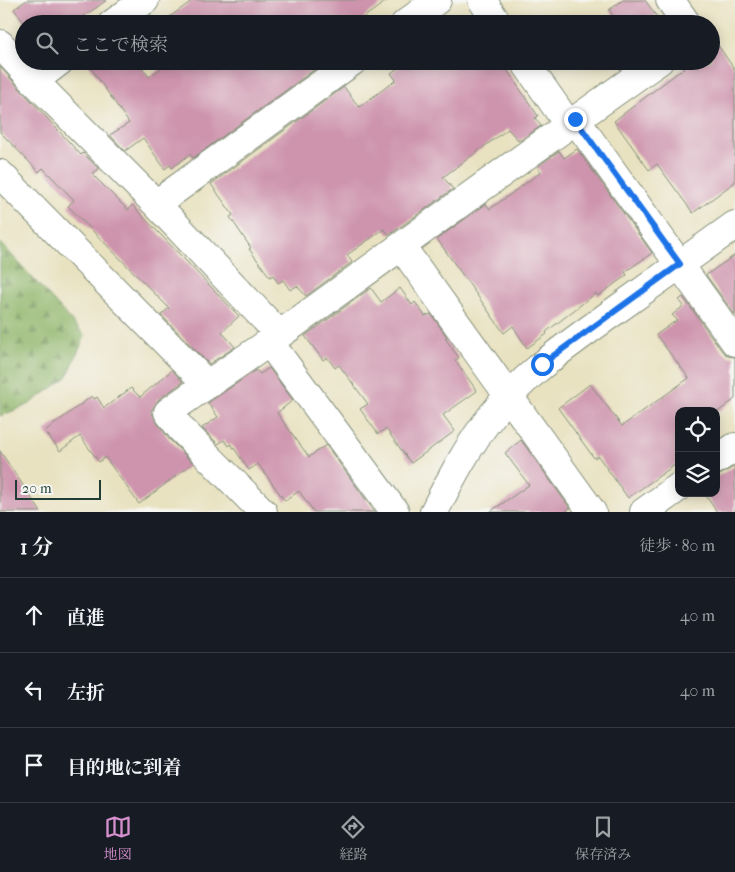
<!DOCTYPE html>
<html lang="ja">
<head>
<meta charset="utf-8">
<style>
	body { margin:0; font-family:"IM FELL French Canon","Noto Serif JP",serif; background:#242831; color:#f1f3f6 }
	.controls { position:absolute; right:15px; bottom:15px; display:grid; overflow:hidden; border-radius:10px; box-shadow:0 2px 12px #0003 }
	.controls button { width:45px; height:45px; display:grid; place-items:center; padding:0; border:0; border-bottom:1px solid #363941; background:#171b24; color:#f1f3f6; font:25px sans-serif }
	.scale { position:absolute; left:15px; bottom:12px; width:86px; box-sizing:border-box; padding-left:5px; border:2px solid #1f3d34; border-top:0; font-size:14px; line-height:18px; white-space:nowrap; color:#1f3d34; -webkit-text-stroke:4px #f6f6f2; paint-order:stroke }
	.stop { position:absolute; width:15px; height:15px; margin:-11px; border:4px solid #1a73e8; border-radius:50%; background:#fff }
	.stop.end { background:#1a73e8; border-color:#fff; box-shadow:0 1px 5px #0008 }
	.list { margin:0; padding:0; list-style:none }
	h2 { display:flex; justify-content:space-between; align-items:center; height:65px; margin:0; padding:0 20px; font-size:21px }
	h2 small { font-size:16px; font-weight:400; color:#9ea1a6 }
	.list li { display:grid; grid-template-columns:32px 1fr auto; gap:15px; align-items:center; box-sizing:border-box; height:75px; padding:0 20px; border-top:1px solid #363941 }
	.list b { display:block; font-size:19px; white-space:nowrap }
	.list em { font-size:16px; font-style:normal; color:#9ea1a6 }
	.icon { flex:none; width:28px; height:28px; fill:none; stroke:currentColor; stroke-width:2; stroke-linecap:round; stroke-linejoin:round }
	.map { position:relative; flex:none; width:735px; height:512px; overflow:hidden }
	.search { position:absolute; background:#171b24; box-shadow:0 2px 12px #0003; left:15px; right:15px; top:15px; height:55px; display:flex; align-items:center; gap:12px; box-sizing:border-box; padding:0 18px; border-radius:28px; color:#9ea1a6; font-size:19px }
	.sheet { height:290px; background:#171b24 }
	nav { display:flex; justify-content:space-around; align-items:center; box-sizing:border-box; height:70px; border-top:1px solid #363941; background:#171b24; font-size:14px; color:#9ea1a6 }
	nav a { display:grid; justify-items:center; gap:2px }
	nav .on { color:#d690ce }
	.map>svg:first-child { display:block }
	.forest { fill:url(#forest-firs); stroke:#587a50 }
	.building { fill:#ce94ad }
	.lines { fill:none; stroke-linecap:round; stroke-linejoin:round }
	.minor-casing { stroke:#84907a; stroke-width:30 }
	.minor { stroke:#fff; stroke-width:28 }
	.route { stroke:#1a73e8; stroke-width:6 }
</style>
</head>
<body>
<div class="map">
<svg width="735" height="512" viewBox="0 0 735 512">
	<defs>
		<pattern id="forest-firs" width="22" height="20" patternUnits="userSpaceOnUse" patternTransform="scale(1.25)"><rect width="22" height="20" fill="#91b66b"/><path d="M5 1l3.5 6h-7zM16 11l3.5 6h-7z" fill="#769559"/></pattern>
	</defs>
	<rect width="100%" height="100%" fill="#f6f6f2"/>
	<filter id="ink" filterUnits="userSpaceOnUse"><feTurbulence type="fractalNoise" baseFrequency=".02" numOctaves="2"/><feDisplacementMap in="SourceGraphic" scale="10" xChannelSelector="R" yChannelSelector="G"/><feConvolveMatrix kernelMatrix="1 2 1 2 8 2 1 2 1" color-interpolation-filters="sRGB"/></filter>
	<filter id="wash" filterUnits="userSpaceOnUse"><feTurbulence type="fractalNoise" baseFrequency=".0096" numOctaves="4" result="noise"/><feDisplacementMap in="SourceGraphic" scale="20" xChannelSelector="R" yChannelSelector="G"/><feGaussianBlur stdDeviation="1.12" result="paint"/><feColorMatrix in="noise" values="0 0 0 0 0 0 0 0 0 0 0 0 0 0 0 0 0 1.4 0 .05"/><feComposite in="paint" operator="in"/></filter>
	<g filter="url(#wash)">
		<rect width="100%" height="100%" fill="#e9e2c1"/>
		<path class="forest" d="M0,242L85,336L67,377L28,405L0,416Z"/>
		<g id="blocks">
			<path class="building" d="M27,0H107L73,24H25L14,9Z
				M193,0H388L364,17L369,24H160Z
				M623,0H645L662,24H619L609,10Z
				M711,35L735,70V182L693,213L657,164L649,170L614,121L693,61H711Z
				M86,61H137L149,77L171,61H326L193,158L190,154L172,168L170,165L165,169L143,138L125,151L110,135L129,123Z
				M408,61H501L538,116L535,118L541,126L519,141L508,129L443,177L453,189L389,235L384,229L347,255L352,262L306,296L297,286L290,290L283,280L278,283L273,275L270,277L249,249L251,248L230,217L233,215L211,184L344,87L359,107L396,80L391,73Z
				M0,67L81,155L83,153L99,169L92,174L128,210L132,205L239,316L222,332L235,347L209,364L161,315L169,308L68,206L74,200L43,168L39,172L0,132Z
				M577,149L652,253L625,272L627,275L598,296L596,293L546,332L547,334L527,348L513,326L504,333L437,239L486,204L490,209L541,172L537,167L559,151L564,158Z
				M735,255V315L706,275Z
				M371,288L381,302L400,288L412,305L415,302L425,316L431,314L447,337L445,338L459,358L455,360L477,391L443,415L455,431L411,463L386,429L378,434L360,409L368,404L339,365L335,368L327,357L323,360L305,336Z
				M683,297L722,351L728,356L735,357V399L719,411H679V462L628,498L598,456L594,458L558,408L590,384L622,426L689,378L656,335L677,320L672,315L684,306L679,300Z
				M269,368L293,400L277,413L309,457L326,445L375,512H314L299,491L285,501L258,464L249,470L231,444L229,446L224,440L218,444L202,428L218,417L208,403L256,370L260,374Z
				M172,370L183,382L159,399L151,411L156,421L169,439L193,463L139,504L105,457L99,462L80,436L60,451L45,431L92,396L94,399L97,397L104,408L131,388L140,397Z
				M521,440L570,508L567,510L568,512H490L529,485L505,453Z
				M0,451L41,512H0Z
				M735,466V512H717L704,493H716V477Z"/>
		</g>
	</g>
	<g filter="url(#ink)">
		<use href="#blocks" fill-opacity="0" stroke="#84907a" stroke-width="1"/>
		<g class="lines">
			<defs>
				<path id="minor" d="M482,0L498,24
					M670,0L687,24
					M112,24L145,0
					M405,24L437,0
					M0,44L34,81L156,204L279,334
					M524,61L568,124
					M34,81L60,61
					M575,119L735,342
					M0,174L207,384
					M156,204L353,61
					M401,246L592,512
					M269,342L395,512
					M716,460L735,447
					M263,512L181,429L168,412C201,388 235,366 268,343C398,249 527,153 659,61
					M434,512C451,478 469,444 493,414C524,375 565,347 605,318C648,287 692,256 735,225
					M644,512L679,487"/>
			</defs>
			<use href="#minor" class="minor-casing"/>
			<use href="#minor" class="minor"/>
		</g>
	</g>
	<g class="lines" filter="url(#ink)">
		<path class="route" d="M542,364L680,264L575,119"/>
	</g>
</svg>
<div class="controls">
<button><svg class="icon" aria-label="locate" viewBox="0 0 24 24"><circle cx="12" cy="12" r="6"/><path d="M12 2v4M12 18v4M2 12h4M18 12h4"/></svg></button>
<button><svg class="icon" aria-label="layers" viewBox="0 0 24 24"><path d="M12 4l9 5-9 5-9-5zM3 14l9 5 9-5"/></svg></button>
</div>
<div class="scale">20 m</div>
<div class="stop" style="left:542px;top:364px"></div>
<div class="stop end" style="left:575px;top:119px"></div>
<div class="search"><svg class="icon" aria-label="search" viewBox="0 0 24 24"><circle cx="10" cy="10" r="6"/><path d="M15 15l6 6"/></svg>ここで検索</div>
</div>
<section class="sheet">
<h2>1 分<small>徒歩 · 80 m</small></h2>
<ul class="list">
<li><svg class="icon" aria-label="ahead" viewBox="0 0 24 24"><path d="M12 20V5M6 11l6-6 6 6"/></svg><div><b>直進</b></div><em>40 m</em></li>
<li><svg class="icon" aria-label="left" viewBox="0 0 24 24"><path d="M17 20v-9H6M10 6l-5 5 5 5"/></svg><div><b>左折</b></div><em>40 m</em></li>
<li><svg class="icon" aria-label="arrive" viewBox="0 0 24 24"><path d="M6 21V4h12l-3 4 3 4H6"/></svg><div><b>目的地に到着</b></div></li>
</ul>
</section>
<nav>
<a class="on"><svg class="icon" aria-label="map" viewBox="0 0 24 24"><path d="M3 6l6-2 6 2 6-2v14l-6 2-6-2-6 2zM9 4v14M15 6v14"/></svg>地図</a>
<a><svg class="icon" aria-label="directions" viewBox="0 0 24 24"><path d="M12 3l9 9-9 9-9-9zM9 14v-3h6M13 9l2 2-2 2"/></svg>経路</a>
<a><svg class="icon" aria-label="saved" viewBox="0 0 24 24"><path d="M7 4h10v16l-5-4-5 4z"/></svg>保存済み</a>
</nav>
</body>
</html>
